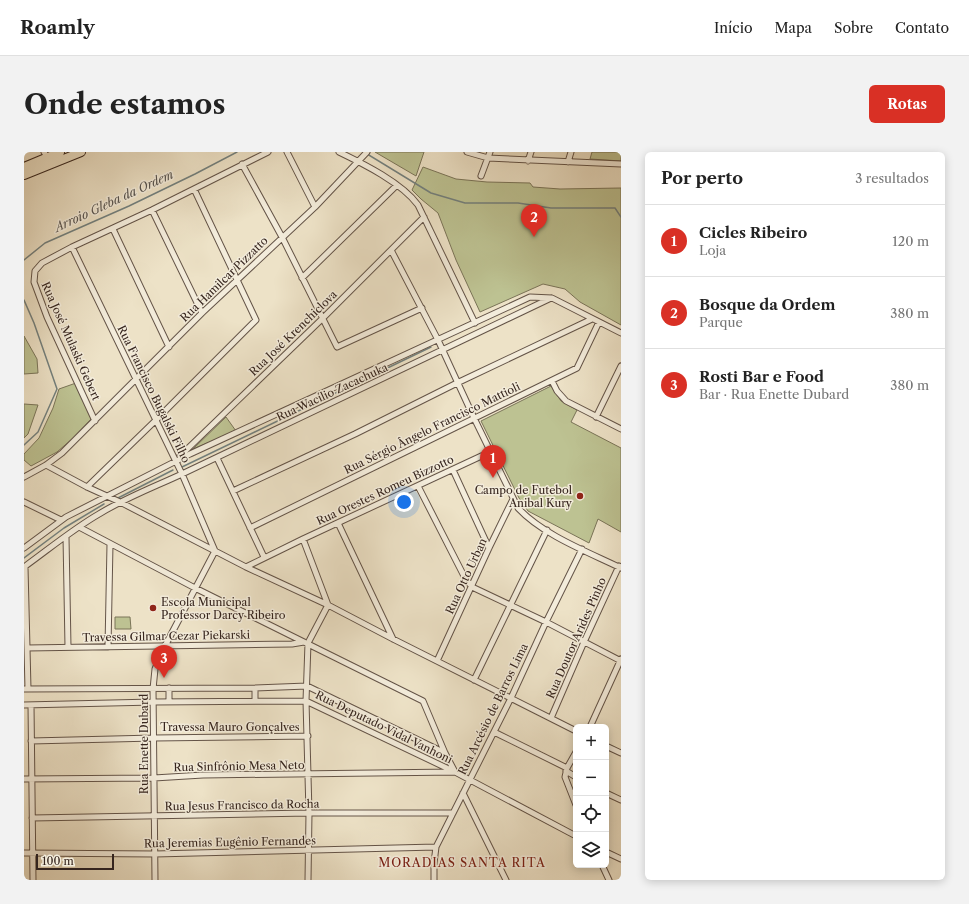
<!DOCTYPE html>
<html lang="pt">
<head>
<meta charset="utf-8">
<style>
	body { margin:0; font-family:"Libre Caslon Text",serif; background:#f2f2f2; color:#222 }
	.controls { position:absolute; right:12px; bottom:12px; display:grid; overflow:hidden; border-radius:6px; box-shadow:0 2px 10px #0003 }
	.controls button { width:36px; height:36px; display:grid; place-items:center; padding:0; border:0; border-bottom:1px solid #e0e0e0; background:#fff; color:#222; font:20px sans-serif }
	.scale { position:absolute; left:12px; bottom:10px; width:78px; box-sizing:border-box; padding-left:4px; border:2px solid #36251e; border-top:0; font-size:11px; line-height:14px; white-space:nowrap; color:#36251e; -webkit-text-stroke:3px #f3ecdb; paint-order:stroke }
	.you { position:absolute; left:380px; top:350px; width:14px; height:14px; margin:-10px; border:3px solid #fff; border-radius:50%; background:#1a73e8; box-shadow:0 0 0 6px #1a73e833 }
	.badge { display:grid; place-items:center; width:26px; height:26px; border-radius:50%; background:#d93025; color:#fff; font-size:13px; font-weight:700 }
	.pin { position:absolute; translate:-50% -33px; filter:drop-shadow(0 1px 2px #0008) }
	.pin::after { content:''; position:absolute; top:21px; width:14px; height:12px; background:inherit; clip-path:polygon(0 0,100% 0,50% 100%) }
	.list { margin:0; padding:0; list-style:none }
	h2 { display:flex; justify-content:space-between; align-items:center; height:52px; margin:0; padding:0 16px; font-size:17px }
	h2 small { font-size:13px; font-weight:400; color:#767676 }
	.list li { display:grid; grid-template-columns:26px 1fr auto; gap:12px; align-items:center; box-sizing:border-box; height:72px; padding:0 16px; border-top:1px solid #e0e0e0 }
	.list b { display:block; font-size:15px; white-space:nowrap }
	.list p { margin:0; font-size:13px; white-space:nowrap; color:#767676 }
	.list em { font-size:13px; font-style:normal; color:#767676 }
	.icon { flex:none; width:22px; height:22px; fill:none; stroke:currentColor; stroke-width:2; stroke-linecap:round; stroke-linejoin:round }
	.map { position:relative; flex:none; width:597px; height:728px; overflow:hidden; border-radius:6px }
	header { display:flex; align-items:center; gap:24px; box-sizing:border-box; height:56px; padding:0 20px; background:#fff; border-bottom:1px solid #e0e0e0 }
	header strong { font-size:19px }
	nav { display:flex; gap:22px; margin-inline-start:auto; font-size:14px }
	.intro { display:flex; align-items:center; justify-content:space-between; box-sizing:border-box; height:96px; padding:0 24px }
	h1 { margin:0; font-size:28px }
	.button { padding:10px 18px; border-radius:6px; background:#d93025; color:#fff; font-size:14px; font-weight:700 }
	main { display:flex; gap:24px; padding:0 24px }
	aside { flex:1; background:#fff; border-radius:6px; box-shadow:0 2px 10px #0003 }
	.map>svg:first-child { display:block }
	.green { fill:#bdc292; stroke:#7a7458 }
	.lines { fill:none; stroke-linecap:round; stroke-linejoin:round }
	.stream { stroke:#73807e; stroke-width:1.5 }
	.minor-casing { stroke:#645448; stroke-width:7 }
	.highway-casing { stroke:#36251e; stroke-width:10 }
	.minor { stroke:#f3ecdb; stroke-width:5 }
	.highway { stroke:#ede2c7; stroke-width:8 }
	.poi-dot { fill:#8f2418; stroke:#f3ecdb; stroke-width:1.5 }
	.labels { text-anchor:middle; stroke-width:3; stroke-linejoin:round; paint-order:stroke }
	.street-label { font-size:11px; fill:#36251e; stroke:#f3ecdb }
	.poi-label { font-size:11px; fill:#36251e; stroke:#f3ecdb; text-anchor:end }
	.water-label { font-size:12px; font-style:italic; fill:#55524e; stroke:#f3ecdb }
	.neighbourhood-label { font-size:12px; letter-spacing:1px; fill:#7a1f14; stroke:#f3ecdb }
</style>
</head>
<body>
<header>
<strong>Roamly</strong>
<nav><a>Início</a><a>Mapa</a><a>Sobre</a><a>Contato</a></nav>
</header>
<div class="intro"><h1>Onde estamos</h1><a class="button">Rotas</a></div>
<main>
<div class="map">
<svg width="597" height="728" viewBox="0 0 597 728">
	<rect width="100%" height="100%" fill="#ede2c7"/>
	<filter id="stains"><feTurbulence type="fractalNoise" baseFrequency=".005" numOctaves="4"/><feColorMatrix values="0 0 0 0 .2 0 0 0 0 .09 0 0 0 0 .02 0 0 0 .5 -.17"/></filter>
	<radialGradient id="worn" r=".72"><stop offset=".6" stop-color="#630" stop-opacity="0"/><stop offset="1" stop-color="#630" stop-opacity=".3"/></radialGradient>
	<path class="green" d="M351,0H400L392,24Z
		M568,0H597V9L566,7Z
		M399,15L432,27L463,30L506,31L509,35L536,37L597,36V173L556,150L541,137L519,132L456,160L432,108L414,61L397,47L388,38Z
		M0,184L13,207L14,221L0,222Z
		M52,231L68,266L48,287L33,300L7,314L0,308V302L15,286L29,256L35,237Z
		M527,234L537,249L553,258L547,270L597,296V380L574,367L565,391L504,359L495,346L457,269Z
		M0,252L14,253L4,282L0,286Z
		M202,265L212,279L169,297Z
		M91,465H106L107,477H91Z"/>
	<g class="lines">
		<path class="stream" d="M340,0L407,41L441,51H494L527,56H591L597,65
			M0,108L21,91L105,54L171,22L213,0
			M0,148L10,171L33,237L14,280L0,293
			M158,315L407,195
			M94,346L149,318
			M0,406L40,376L80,352"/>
		<defs>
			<path id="minor" d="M20,0L23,5
				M263,0L291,55
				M315,0C340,12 378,31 394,53L451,171
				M443,0L464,6L597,12
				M504,9L507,0
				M544,10L547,0
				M218,12L258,85L313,195L398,156
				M457,24L466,0
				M128,58L178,161
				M89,77L145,195
				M48,95L158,322L191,399
				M367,98L414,188L450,266L494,356C519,383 564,400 597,416
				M278,126L373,33
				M528,229L533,239L542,249L597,277
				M572,265L597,214
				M71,269L23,165L10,130L11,119L18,111L48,95L128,58L244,0
				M156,304L298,167L400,65
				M193,306L240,405
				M22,313L63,335L96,350L222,415L304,453L369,487L552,579
				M429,318L465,396
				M0,325L22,313L38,301L178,161L291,55L343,0
				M394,334L441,426L448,435L522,470L597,509
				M63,335L131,269L232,168L170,37
				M209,339L331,282L433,231L568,167
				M0,350L37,368
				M314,371L369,487
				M226,376L553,216L575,170
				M42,385L44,495
				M279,387L304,453L284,491L282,549L285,661L284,728
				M0,396L42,365L166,302L506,145L528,146L597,181
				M0,415C25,397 49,377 75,362C101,346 130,335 158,322L527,146
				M1,415L4,537
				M222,415L279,387L466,300
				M84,495L86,392
				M3,496L268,492L280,490
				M413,509L465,396L489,347
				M450,528L523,378
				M145,536V550
				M0,537L231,536L283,534L421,601
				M231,549V536
				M0,553L130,550L282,549L431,620L552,684
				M7,553L9,728
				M527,566L560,490L595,414
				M566,575L597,507
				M470,580L543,616
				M7,589L130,586L284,584
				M582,594L597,601
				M552,600L543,616L541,625L552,653
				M542,619L552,625
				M0,627L130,626L179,623L431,620L421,601L399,549L171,436L55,375
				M439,641L482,728
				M582,641L597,648
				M8,666L285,661H429
				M582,700L597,707
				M0,701L131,702L412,695
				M578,713L585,728
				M131,728L129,537L131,517L141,494L191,399
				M410,728V711L412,695L487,546L522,470L558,397"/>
			<path id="highway" d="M0,15L36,0
				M0,23L57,0"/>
		</defs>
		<use href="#minor" class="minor-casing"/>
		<use href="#highway" class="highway-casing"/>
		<use href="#minor" class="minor"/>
		<use href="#highway" class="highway"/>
	</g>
	<g class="poi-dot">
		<circle cx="556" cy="344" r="4"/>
		<circle cx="129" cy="456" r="4"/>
	</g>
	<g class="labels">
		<g class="street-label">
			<text transform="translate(200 127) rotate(-44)" y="4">Rua Hamilcar Pizzatto</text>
			<text transform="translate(269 181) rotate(-44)" y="4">Rua José Krenchiclova</text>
			<text transform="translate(47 189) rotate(66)" y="4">Rua José Mulaski Gebert</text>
			<text transform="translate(308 240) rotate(-25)" y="4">Rua Wacílio Zacachuka</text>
			<text transform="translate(130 242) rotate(64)" y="4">Rua Francisco Bugalski Filho</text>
			<text transform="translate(408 276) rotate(-26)" y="4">Rua Sérgio Ângelo Francisco Mattioli</text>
			<text transform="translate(361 338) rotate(-25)" y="4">Rua Orestes Romeu Bizzotto</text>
			<text transform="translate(442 424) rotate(-65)" y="4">Rua Otto Urban</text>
			<text transform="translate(142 484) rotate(-1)" y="4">Travessa Gilmar Cezar Piekarski</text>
			<text transform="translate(552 486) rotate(-66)" y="4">Rua Doutor Arides Pinho</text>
			<text transform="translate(469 557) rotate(-64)" y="4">Rua Arcésio de Barros Lima</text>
			<text x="206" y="579">Travessa Mauro Gonçalves</text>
			<text transform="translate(360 575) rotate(26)" y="4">Rua Deputado Vidal Vanhoni</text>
			<text transform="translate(120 592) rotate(-90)" y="4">Rua Enette Dubard</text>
			<text transform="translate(215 614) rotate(-1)" y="4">Rua Sinfrônio Mesa Neto</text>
			<text transform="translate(218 653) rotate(-1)" y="4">Rua Jesus Francisco da Rocha</text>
			<text transform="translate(206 690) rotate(-1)" y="4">Rua Jeremias Eugênio Fernandes</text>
		</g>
		<g class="poi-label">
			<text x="548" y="342">Campo de Futebol<tspan x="548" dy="13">Anibal Kury</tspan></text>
			<text x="137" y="454" text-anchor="start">Escola Municipal<tspan x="137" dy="13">Professor Darcy Ribeiro</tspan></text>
		</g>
		<g class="water-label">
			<text transform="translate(90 49) rotate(-25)" y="4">Arroio Gleba da Ordem</text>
		</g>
		<g class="neighbourhood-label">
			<text x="438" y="715">MORADIAS SANTA RITA</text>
		</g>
	</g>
	<rect width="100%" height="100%" filter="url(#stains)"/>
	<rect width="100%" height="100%" fill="url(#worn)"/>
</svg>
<div class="controls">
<button>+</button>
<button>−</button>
<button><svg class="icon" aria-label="locate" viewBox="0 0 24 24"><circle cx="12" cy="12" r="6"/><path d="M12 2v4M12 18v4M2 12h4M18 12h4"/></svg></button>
<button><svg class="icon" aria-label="layers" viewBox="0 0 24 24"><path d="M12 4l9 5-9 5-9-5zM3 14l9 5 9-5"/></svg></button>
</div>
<div class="scale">100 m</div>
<div class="you"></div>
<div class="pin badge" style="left:469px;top:326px">1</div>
<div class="pin badge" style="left:510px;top:85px">2</div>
<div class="pin badge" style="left:140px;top:526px">3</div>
</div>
<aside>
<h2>Por perto<small>3 resultados</small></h2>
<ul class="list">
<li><span class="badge">1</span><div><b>Cicles Ribeiro</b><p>Loja</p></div><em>120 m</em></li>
<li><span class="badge">2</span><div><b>Bosque da Ordem</b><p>Parque</p></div><em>380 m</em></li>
<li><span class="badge">3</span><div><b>Rosti Bar e Food</b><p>Bar · Rua Enette Dubard</p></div><em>380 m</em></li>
</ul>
</aside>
</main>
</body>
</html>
